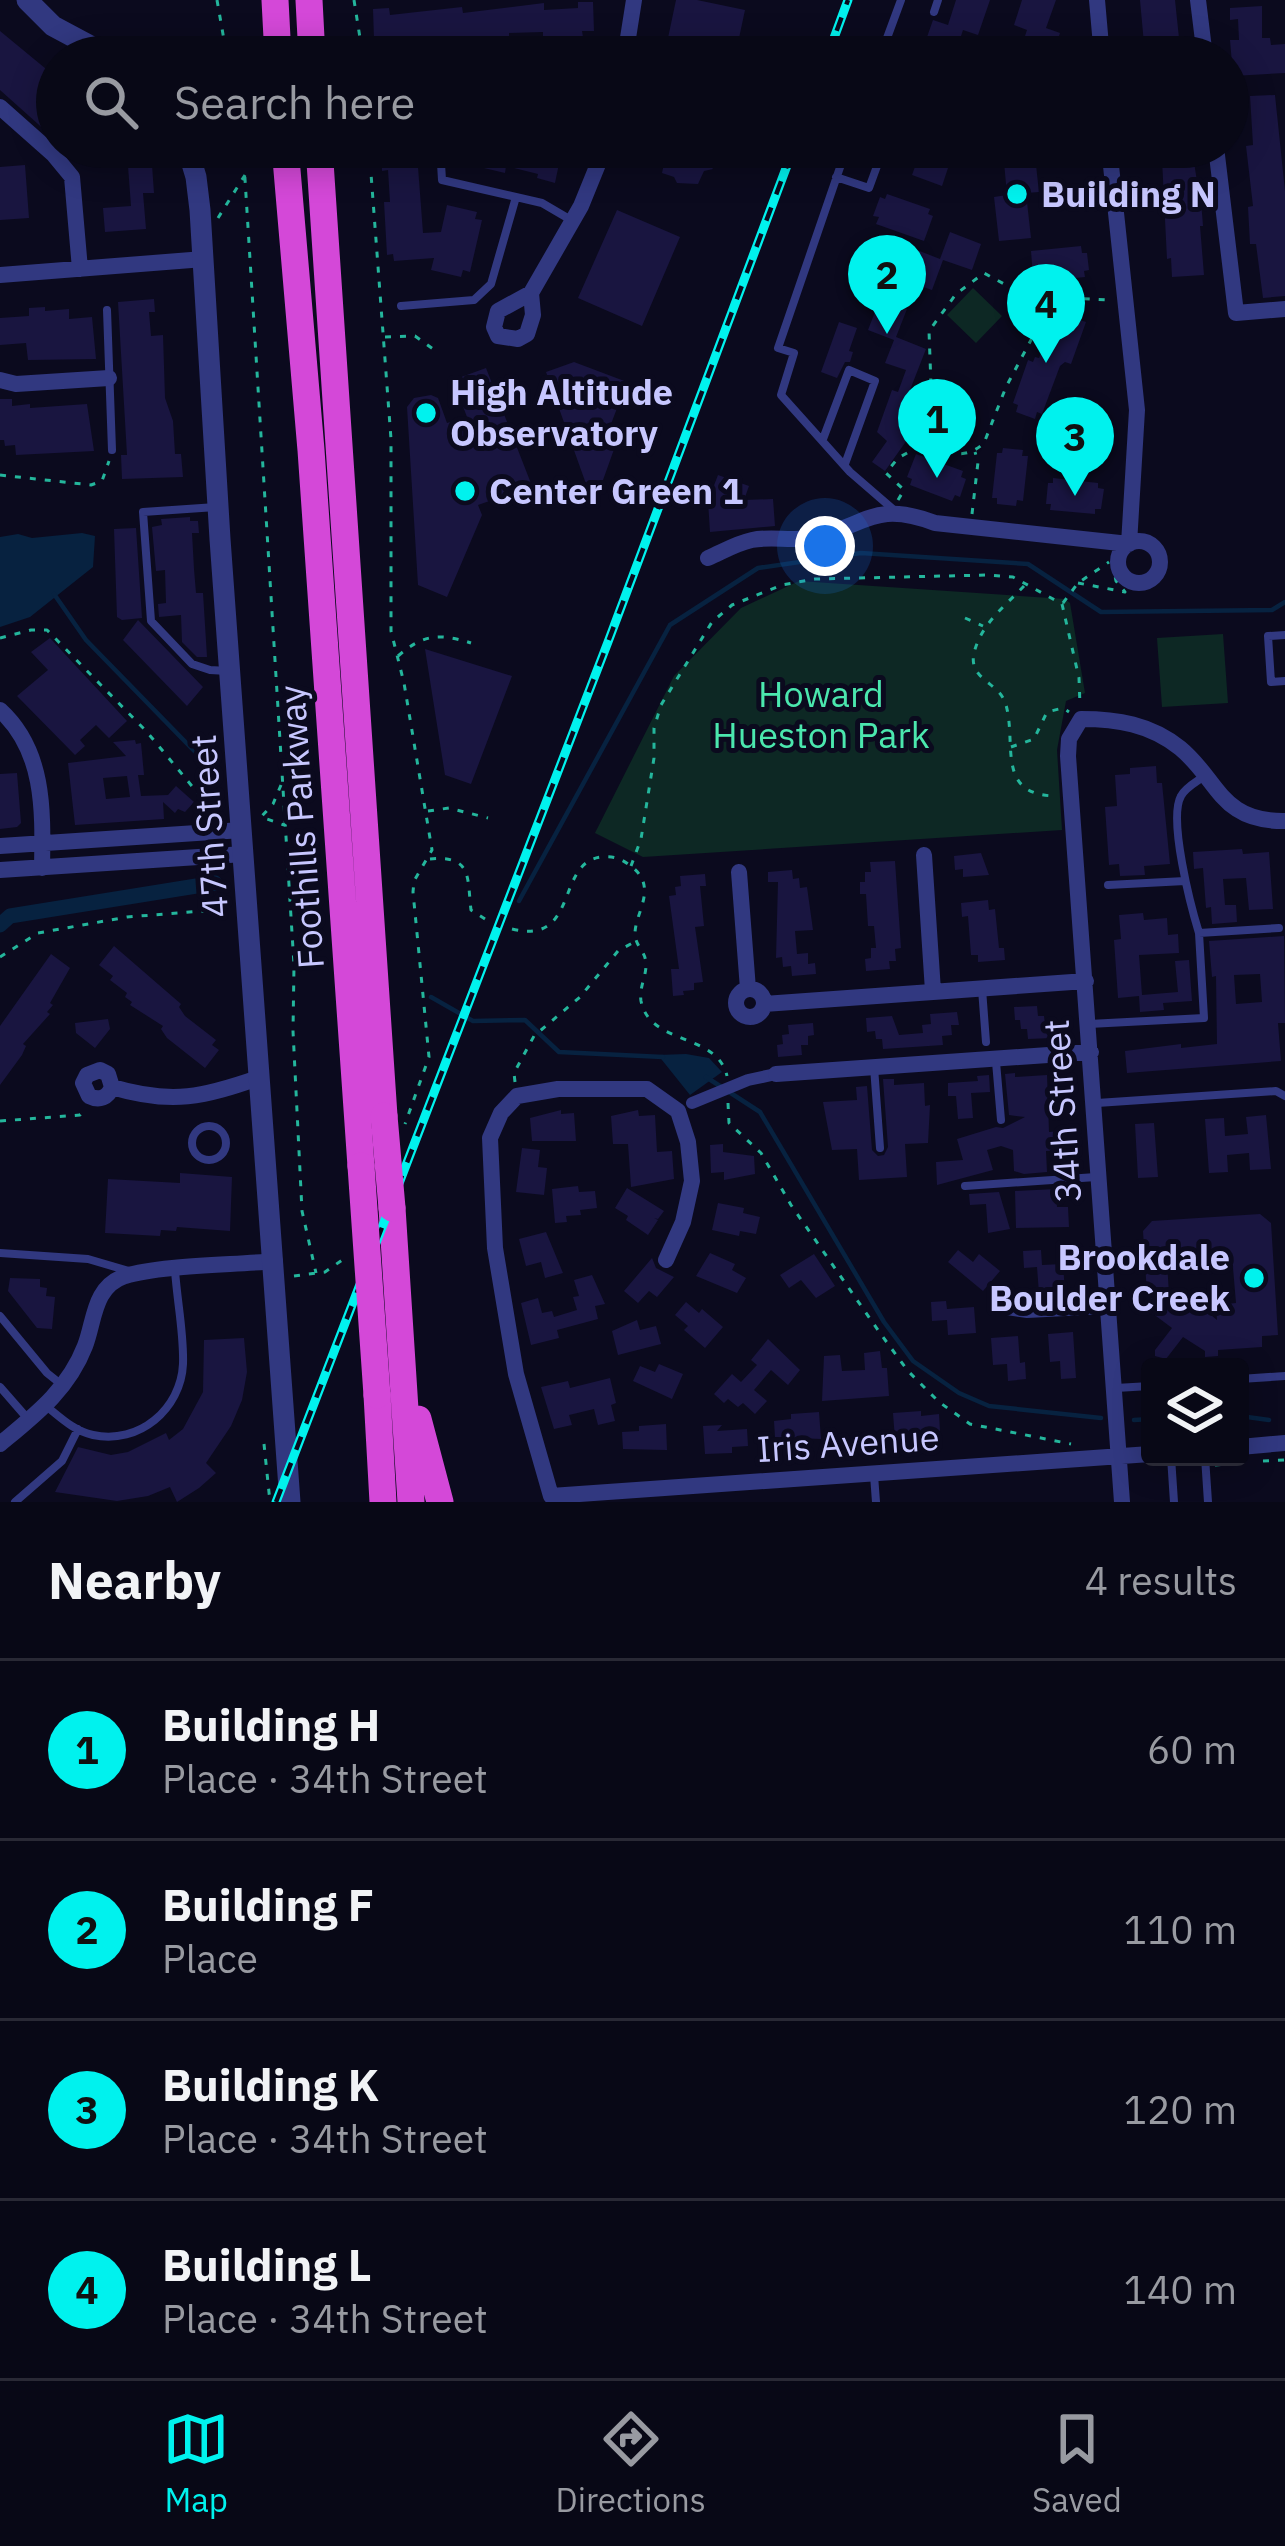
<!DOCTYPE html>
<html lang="en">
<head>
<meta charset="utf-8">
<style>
	body { margin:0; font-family:"IBM Plex Sans",sans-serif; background:#161623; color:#f1f3f6 }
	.controls { position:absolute; right:36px; bottom:36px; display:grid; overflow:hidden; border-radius:12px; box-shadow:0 6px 30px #0003 }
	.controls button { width:108px; height:108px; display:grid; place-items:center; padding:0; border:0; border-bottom:3px solid #292935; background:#080816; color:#f1f3f6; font:60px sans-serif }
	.you { position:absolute; left:825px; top:546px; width:42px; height:42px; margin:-30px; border:9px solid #fff; border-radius:50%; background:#1a73e8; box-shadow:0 0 0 18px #1a73e833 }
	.badge { display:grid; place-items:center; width:78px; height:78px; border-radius:50%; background:#00f2ee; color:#111; font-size:39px; font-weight:700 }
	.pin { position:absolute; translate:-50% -99px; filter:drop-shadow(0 3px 6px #0008) }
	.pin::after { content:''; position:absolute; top:63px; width:42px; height:36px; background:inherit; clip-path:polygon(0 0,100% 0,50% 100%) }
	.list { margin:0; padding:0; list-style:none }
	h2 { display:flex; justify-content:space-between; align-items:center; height:156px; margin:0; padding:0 48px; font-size:51px }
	h2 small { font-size:39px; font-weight:400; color:#989aa1 }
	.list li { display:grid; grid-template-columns:78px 1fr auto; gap:36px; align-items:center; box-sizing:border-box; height:180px; padding:0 48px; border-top:3px solid #292935 }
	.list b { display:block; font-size:45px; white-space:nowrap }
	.list p { margin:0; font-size:39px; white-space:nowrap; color:#989aa1 }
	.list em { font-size:39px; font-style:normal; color:#989aa1 }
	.icon { flex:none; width:66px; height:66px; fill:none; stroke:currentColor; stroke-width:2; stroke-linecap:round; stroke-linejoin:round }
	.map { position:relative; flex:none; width:1285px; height:1502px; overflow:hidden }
	.search { position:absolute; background:#080816; box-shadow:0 6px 30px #0003; left:36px; right:36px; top:36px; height:132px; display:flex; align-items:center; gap:30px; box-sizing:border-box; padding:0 42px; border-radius:66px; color:#989aa1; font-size:45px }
	.sheet { height:876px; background:#080816 }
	nav { display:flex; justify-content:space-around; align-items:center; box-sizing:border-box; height:168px; border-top:3px solid #292935; background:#080816; font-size:33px; color:#989aa1 }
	nav a { display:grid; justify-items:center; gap:6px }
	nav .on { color:#00f2ee }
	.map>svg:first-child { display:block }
	.green { fill:#0d2824 }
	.water { fill:#072240 }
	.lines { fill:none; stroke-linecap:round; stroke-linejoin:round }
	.stream { stroke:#072240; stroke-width:4.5 }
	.canal { stroke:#072240; stroke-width:15 }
	.building { fill:#191540; fill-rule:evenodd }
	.path { stroke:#24b69c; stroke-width:3; stroke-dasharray:6 9; stroke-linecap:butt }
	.service { stroke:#313880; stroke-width:8 }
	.pedestrian { stroke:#313880; stroke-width:12 }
	.minor { stroke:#313880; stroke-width:16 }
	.tertiary { stroke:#313880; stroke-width:21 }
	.trunk { stroke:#d448d8; stroke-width:27 }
	.rail-casing { stroke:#00f2ee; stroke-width:9 }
	.rail { stroke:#0b0a1e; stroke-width:4.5; stroke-dasharray:14; stroke-linecap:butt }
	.trunk-bridge { stroke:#d448d8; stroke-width:27 }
	.poi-dot { fill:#00f2ee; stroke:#0b0a1e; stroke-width:4.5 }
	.labels { text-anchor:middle; stroke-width:10; stroke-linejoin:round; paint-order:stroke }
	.poi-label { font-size:36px; font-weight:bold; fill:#c7c7ff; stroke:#0b0a1e; text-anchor:start }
	.park-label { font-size:36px; fill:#4be7ae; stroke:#0b0a1e }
	.street-label { font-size:36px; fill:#c7c7ff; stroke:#0b0a1e }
</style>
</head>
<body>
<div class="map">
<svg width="1285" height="1502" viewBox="0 0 1285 1502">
	<rect width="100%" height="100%" fill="#0b0a1e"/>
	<path class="green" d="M973,288L1002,316L976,343L947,315Z
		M799,581L1065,599L1070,603L1085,693L1066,701L1057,750L1062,830L643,857L595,833L674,676L741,608Z
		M1223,634L1228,703L1162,707L1157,638Z"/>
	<path class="water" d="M82,533L95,536L93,567L30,617L0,627V537L18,534L32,538Z
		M686,1054L709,1058L722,1072L690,1095L658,1055Z"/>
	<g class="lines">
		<path class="stream" d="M54,594L86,640L205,762
			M519,901L670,625L758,568L861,553L1028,564L1101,612L1272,610L1285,602
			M431,997L473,1021L525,1020L559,1052L663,1057
			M706,1077L760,1112L884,1322L913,1361L959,1393L989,1406L1101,1418
			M1240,1416L1269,1420
			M1134,1420L1150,1419"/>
		<path class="canal" d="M0,925L10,916L215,883"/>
	</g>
	<path class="building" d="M676,0H697L745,10L735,57H664Z
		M956,0H990L978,35L963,30L954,57H920L933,20L948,25Z
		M1022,0H1056L1046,28L1060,33L1052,57H1018L1027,30L1014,25Z
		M1140,0H1175L1181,57L1145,55Z
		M578,2H593L594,31H582L583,37L543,38V32L509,33V39H430V43L389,45L388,38L374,39L373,9L389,8L390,15L462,7L463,13L544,3V10L578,8Z
		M1262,6V38H1270L1271,45L1285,44V73L1233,76L1230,40H1239L1238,19L1230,20V8Z
		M0,31L57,78V141L0,90Z
		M1275,95L1285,191V296L1263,298L1256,244H1250L1248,207L1253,206L1246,146L1253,145L1250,96Z
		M381,147H411L412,167H418L423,233L441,232L447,205L477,212L475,219L482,220L470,272L463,270L461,277L431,270L434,258L394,261L393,254L387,255L384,202H390L388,170L382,171Z
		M448,147H547V151L561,154L555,183L537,178L538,174L506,166L505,173L467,164L468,158L449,154Z
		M668,147H712L707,161L713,169L704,171L698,184L677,183L674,177L662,173L665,159L662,152Z
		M922,147H955L942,186L912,175Z
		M1034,147L1039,192L1026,193L1031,238L999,241L994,197L1007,195L1003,151Z
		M151,151L154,193H143L146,229L105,232L103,208L131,206L127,153Z
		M1193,156L1202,213L1203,226H1200L1204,275L1172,277L1171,258L1167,259L1162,159Z
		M25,165L29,218L0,220V167Z
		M887,194L930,209L928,214L933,216L924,241L876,224L879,217L873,216L880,197L885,199Z
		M617,210L680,237L642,326L578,298Z
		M950,232L981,244L972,270L943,260L932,290L906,281L917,250L940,259Z
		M1081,246L1082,253H1087L1089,270L1084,271L1085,277L1039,282V275L1033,276L1031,251Z
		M154,299L155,312H149L151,336L163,335L165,398L173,421L175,454H181L183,477L122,479L121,455H127L118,302Z
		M880,299L907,309L896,337L926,349L910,390L918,393L916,398L922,401L907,440L885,471L872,462L887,441L877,432L892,390L898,392L906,370L885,363L894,340L868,330Z
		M45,307V311L69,309V319L92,317L96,359L28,360L26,343L0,345V318L29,316V308Z
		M1064,308L1082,315L1080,320L1086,322L1071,364L1065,362L1060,366L1042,414L1037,412L1035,419L1016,412L1018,405L1013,403L1028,360L1033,362L1035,357L1039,358L1057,311L1062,313Z
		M839,322L857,328L849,351L853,352L850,362H845L837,378L821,372Z
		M574,362L627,382L611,424L617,441L598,494L590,495L546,372Z
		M486,368L532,486L478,505L482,515L447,597L418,585L407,407L414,398L431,395L438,398L447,423L467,417L453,380Z
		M0,399H12V406L30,404V408L87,404L94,451L16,455L15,445L5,446L4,440H0Z
		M1003,448L1023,450L1022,456H1028L1023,501L1017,500L1016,506L997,504V498H992L997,453H1002Z
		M916,454L963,471L961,477L966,479L960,497L955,495L952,501L910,485L912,479L907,477Z
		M718,475L749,486L744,500L773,499L775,526L710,532L708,501Z
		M1053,478L1098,483V488L1104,489L1101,509H1095V514L1050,510L1051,504H1046L1048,483H1053Z
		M190,517V521H198L199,533H192L194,569L196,593H203L207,657H197L182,642L181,615L159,617L158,604L166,603L165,570L156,571L152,527L162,525L161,519Z
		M136,528L142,618L122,620L117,617L114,529Z
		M138,620L203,687L187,706L123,640Z
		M50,638L127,721L109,738L96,725L80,740L85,746L75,755L17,696L48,670L31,652Z
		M425,649L512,676L471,784L445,775Z
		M135,740L136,744L141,743L144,775H138L141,796L168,795L176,786L194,802L185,812L178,809L175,813L163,802L164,819L75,825L68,763L126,756L113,742ZM127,776L130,797L106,799L103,778Z
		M1156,766L1157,783H1162L1170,864L1144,866L1145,875L1120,876L1119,864L1109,865L1105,807L1117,806L1115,775L1130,774V768Z
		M17,773L21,823L17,827L0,829V774Z
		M1242,849L1243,854L1269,852L1273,909L1249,910L1246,878L1223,879L1225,905H1236L1237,922L1212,924L1211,907L1206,908L1203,868L1194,869L1193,852Z
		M981,853L989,875L963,877V869L955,870L954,856Z
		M895,861L901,948L895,949L896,961H889L890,969L866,971L865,959L871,958V948H876L874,926H868L866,894H860V882H865V872H871L870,862Z
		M792,870L793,879L799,878L800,888L807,887L813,930L795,931L797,954L808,953V964L815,963L816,974L792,976L791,966L783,967L782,957L776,958L778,882H768V872Z
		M705,874L706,886H700L704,926L695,927L703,982L694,983V990L683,991L684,995L673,996L671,969H679L669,896L676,895L675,887L681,886L680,876Z
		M988,900L989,910L995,909L999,948H1004L1005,960L978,962V955H971L968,916L962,917L961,903Z
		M1143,913L1144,920L1167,918L1168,935L1178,934L1179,953L1139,955L1142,995L1178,992L1175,961L1189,960L1192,1001L1163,1003L1164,1010L1140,1012L1139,996L1118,998L1114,940L1121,939L1119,915Z
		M1284,936L1285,1023H1278L1281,1061L1127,1073L1125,1051L1181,1044V1048L1217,1044L1216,976L1212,977L1209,941ZM1260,974L1262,1002L1236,1004L1234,975Z
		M114,946L181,1004L179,1007L185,1016L216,1040L212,1045L219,1050L205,1068L167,1038L161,1029L163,1026L130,1005L132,1002L125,997L127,993L110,980L113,976L99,965Z
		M51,954L70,968L50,1003L53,1005L47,1012L50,1014L23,1044L26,1046L22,1055L0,1085V1026Z
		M1037,1006L1038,1016H1044L1045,1025H1052V1038L1028,1039L1027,1029H1021L1020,1020H1015L1014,1007Z
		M957,1012L959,1025H951L952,1035L942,1036L943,1045L883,1049L882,1039H876L875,1031L867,1032L866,1018L892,1016L899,1035L923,1033L922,1025L931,1024L930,1014Z
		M108,1019L110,1029L95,1048L76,1033L75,1023Z
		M813,1023L814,1035L808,1036V1045H801L802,1055L778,1057L777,1045L783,1044L782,1035L789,1034L788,1025Z
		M1015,1073V1077L1047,1075L1049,1132L1062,1131L1064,1150L1046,1151L1047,1172L1024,1174L1014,1171L1013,1150L1001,1146L987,1150L993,1170L937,1185L936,1162L963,1160L957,1139L996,1127L1003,1128L1025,1117L1009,1115L1005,1074Z
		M989,1075L990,1092L971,1093L973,1118L958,1119L956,1096H948V1083L978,1081L977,1076Z
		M883,1079H894V1085L924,1083L925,1106L930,1105L928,1143L905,1144L907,1177L859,1180L857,1149L832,1150L823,1102L857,1100L856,1087L867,1086L872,1150L878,1156L884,1155L888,1147Z
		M561,1110V1114L574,1113L576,1141H532L530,1118Z
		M638,1110L639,1116L655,1115L657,1152L672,1151L674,1179L631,1187L628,1144H613L611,1116Z
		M1266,1115L1271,1169L1250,1170L1249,1153L1227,1155L1228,1172L1209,1173L1205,1119L1224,1118L1225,1136L1248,1134L1246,1117Z
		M1154,1123L1158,1177L1138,1178L1135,1124Z
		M723,1144V1152L754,1156L755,1174L724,1180V1172L711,1173L710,1145Z
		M522,1148L540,1150L538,1167L547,1168L544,1195L516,1192Z
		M180,1173L232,1177L230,1231L177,1227L176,1231L161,1230L160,1236L105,1233L108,1179L180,1183Z
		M578,1186L579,1192L595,1191L597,1208L580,1210L581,1215L566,1216L567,1222L555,1223L552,1189Z
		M627,1188L664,1211L658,1219L654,1218L658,1220L648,1235L626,1220L628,1216L615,1208Z
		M1056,1189L1057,1207H1068L1069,1227L1016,1228L1015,1191Z
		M999,1192L1010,1229L988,1233L986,1204L970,1205L969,1194Z
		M718,1203L744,1208L743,1213L760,1217L756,1234L740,1231L739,1236L712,1230Z
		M1260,1214L1271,1223L1278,1335L1262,1336V1347L1218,1350V1356L1205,1357V1351L1183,1337L1166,1359L1155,1356V1350L1172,1328L1148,1310L1143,1231L1152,1221ZM1232,1256L1236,1303L1216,1305L1217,1320L1195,1302L1184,1308L1169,1295L1167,1261Z
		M546,1232L563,1273L545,1278L541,1262L526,1266L519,1239Z
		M958,1250L973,1262L979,1254L1000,1271L983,1291L948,1262Z
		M1041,1250L1042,1265L1063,1264L1065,1292L1039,1293L1037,1267L1024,1268L1023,1251Z
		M710,1253L735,1264L732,1270L746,1278L737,1293L696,1276Z
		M814,1254L835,1286L816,1298L801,1280L789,1288L780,1275Z
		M652,1258L656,1268L674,1277L657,1297L649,1291L638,1303L624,1291Z
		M592,1275L605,1304L595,1306L598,1319L557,1330L559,1338L531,1345L521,1303L538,1298L542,1313L552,1311L554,1317L577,1310L573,1297L579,1296L574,1280Z
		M10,1278L40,1279V1287L47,1288L46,1296L55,1297L52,1329L37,1328L8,1291Z
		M946,1301L947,1309L974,1307L976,1333L948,1335L947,1320L932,1321L931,1302Z
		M686,1302L699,1313L702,1309L723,1327L705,1348L684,1330L688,1326L675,1315Z
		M637,1320L640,1330L656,1326L661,1344L618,1355L612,1331Z
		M1073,1332L1076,1378L1061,1379L1060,1361L1050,1362L1048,1334Z
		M1018,1336L1020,1363L1025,1362L1026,1379L1008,1381L1007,1364L993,1365L991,1338Z
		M244,1338L247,1372L242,1400L231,1426L206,1463L216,1473L199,1488L177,1502L170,1487L148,1496L117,1501L55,1492L78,1447L111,1455L128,1452L166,1433L169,1440L183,1429L203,1392L204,1340Z
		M768,1339L800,1370L788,1385L771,1370L754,1390L767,1401L755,1414L743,1403L738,1407L728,1399L724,1403L714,1394L732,1374L741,1382L757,1365L751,1360Z
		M880,1351L882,1368H887L889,1396L822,1401L824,1356L840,1355L842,1371L865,1370L864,1353Z
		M659,1364L683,1374L672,1399L633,1381L640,1366L655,1372Z
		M610,1378L616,1403L611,1405L615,1421L598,1425L594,1409L569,1415L572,1425L554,1429L541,1387L568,1381L570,1388Z
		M921,1411V1416L939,1414L940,1431L923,1432V1437L895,1440L893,1413Z
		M819,1412L821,1439L775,1437L774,1421L791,1419V1414Z
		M666,1424L667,1450L623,1449L622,1432L639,1431V1426Z
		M722,1425L717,1431L747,1429L748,1446L732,1447V1453L705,1454L703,1426Z"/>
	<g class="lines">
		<path class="path" d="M217,0L227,57
			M354,0L363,57
			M243,147L294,965L293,1031L302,1211L316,1273
			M369,147L391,439V631L404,683L432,850L414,881L413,892L429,1057L405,1124
			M218,218L245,175
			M385,337L415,336L433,349
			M935,441C950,457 968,458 984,443L1006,387L1039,325L1043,300
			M0,475L91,485L102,481L109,461
			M898,500L904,490L886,473L898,458L933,439L929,331L956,294L984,273L1026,296L1108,300
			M972,514L978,462L975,452
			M1078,583L1125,592L1116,581L1111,556
			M1024,586C1005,606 981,624 974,653C968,680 1000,682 1006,705C1017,744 995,796 1057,796
			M1063,603L1078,583L1109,562
			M965,618L983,626
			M0,638L31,630H47L147,732L216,815
			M398,656C423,634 440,633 471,643
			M1011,747L1034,739L1047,712L1063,708L1069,712
			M281,785L273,804L261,817L284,825
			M428,811L449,808L488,818
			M430,859C473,855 467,878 471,910L485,919
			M631,866L641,839L654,758V728L661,705L712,622L732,605L782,585L815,579L988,575L1013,577L1062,604L1079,678L1080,706
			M512,929C580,946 555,861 602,857C612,856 620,858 628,864C664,888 629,917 636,940C639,949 646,953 646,965C646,977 639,988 641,1001C650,1046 717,1032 727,1076
			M0,957L38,933L127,917L229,909
			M515,1082L514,1073L534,1036L580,997L618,951L636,941
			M728,1103L729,1123L761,1153L791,1205L880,1333L908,1371L939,1402L970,1424L1071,1444
			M0,1121L80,1115L85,1108
			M294,1276L325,1272L345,1258
			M264,1444L270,1502
			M1263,1461L1285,1460
			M1215,1465L1241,1463"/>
		<path class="service" d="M934,12L938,0
			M880,57L901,0
			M440,147L442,180L542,203L571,220
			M847,147L778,348L794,353L781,395L850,472L894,510
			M836,177L869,188L884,147
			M401,306L474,300L491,284L516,197
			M107,310L112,450
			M823,439L849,370L875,381L845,464
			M216,507L143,512L151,621L192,664L210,670L228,671
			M1285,635L1268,636L1271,682L1285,681
			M1108,885L1185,881
			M1199,933C1191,907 1168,819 1181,796C1185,788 1196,782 1203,777
			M982,989L986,1042
			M1089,1024L1204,1018L1199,933L1279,928
			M996,1062L1001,1120
			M874,1067L880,1148
			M1097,1103L1276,1091L1285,1096
			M192 1143a17 17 0 1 1 34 0a17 17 0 1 1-34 0Z
			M965,1186L1096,1177
			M0,1253L88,1259L129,1271
			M993,1309L1027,1314L1105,1310
			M0,1316L47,1373L62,1385
			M1240,1379L1285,1376
			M0,1387L28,1419
			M1116,1388L1150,1386
			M46,1406C61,1418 74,1431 93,1435C139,1445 181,1409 183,1364C184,1333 177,1301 175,1270
			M1171,1457L1174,1502
			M1205,1457L1208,1502
			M874,1475L876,1502
			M15,1502L62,1461L78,1429"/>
		<path class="pedestrian" d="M692,1103L748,1080L776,1074"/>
		<path class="minor" d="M1097,0L1102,57
			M1198,0L1205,57
			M625,57L634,0
			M0,107L53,154L72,177L80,269
			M1216,147L1236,313L1285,309
			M0,275L204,259
			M531,293L581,206L605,147
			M531,293L533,315L527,334L518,339L498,336L494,327L498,311Z
			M0,380L16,384L109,378
			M1118 562a21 21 0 1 1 42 0a21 21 0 1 1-42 0Z
			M708,558C722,552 737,543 752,540C770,536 790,541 809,538C865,528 872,499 935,523L1129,544L1137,410L1109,147
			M0,710C45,751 43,811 42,868
			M0,846L242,830
			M924,855L933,991
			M0,870L244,854
			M739,872L748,989
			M736 1003a14 14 0 1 1 28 0a14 14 0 1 1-28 0Z
			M764,1004L1086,981
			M776,1074L1091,1052
			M112,1087C108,1098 99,1101 89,1096L83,1083L87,1075L100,1070L108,1074L112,1087C172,1105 204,1097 261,1077
			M666,1260L683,1222L692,1181L688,1142L678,1111L647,1089H558L517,1096L501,1113L490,1138L495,1248L516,1374L551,1496L1150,1454
			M0,1444C35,1415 68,1390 85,1346C95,1320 93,1287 125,1276C160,1265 235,1265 275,1261
			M1240,1447L1285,1443
			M1122,1502L1068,756L1069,739L1081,719C1117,719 1150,724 1180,748C1219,780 1220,822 1285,821"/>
		<path class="tertiary" d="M27,0L53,26L111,57
			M187,147L196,177L200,210L220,539L290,1502"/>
		<path class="trunk" d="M275,0L278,57
			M309,0L312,57
			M285,147L311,450L361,1166
			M319,147L384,1116
			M392,1208L411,1502
			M377,1395L383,1502
			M418,1419L440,1502"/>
		<defs>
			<path id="rail" d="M827,57L848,0
				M276,1502L608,642L794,147"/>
		</defs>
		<use href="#rail" class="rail-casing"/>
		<use href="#rail" class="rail"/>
		<path class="trunk-bridge" d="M384,1116L392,1208
			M361,1166L377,1395"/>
	</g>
	<g class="poi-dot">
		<circle cx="1017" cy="194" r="12"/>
		<circle cx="426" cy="413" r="12"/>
		<circle cx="465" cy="491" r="12"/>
		<circle cx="1254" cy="1278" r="12"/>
	</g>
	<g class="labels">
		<g class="poi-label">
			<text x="1041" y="207">Building N</text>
			<text x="450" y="405">High Altitude<tspan x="450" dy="41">Observatory</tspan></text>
			<text x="489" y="504">Center Green 1</text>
			<text x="1230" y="1270" text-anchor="end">Brookdale<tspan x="1230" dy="41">Boulder Creek</tspan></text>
		</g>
		<g class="park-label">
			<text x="821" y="707">Howard<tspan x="821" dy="41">Hueston Park</tspan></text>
		</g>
		<g class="street-label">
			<text transform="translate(209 826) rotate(-94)" y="13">47th Street</text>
			<text transform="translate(301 827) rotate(-94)" y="13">Foothills Parkway</text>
			<text transform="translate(1062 1111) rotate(-94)" y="13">34th Street</text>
			<text transform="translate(848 1443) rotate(-4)" y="13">Iris Avenue</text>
		</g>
	</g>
</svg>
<div class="controls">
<button><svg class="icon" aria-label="layers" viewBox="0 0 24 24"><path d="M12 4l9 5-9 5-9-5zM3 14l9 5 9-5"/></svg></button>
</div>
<div class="you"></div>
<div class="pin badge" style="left:937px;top:478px">1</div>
<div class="pin badge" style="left:887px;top:334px">2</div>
<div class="pin badge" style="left:1075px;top:496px">3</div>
<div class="pin badge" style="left:1046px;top:363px">4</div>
<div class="search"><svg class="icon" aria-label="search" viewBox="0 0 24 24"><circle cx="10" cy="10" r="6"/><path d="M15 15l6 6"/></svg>Search here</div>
</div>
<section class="sheet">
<h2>Nearby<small>4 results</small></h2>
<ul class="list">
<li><span class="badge">1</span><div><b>Building H</b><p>Place · 34th Street</p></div><em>60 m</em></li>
<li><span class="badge">2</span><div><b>Building F</b><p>Place</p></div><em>110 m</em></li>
<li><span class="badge">3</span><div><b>Building K</b><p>Place · 34th Street</p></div><em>120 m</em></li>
<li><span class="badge">4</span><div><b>Building L</b><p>Place · 34th Street</p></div><em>140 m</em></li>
</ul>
</section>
<nav>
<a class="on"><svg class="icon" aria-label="map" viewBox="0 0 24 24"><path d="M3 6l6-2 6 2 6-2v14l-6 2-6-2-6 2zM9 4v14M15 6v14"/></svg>Map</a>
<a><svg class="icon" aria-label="directions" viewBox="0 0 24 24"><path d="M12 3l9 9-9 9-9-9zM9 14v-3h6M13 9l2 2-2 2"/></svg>Directions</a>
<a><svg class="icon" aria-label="saved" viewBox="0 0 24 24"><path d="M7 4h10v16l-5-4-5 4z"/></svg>Saved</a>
</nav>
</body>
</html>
